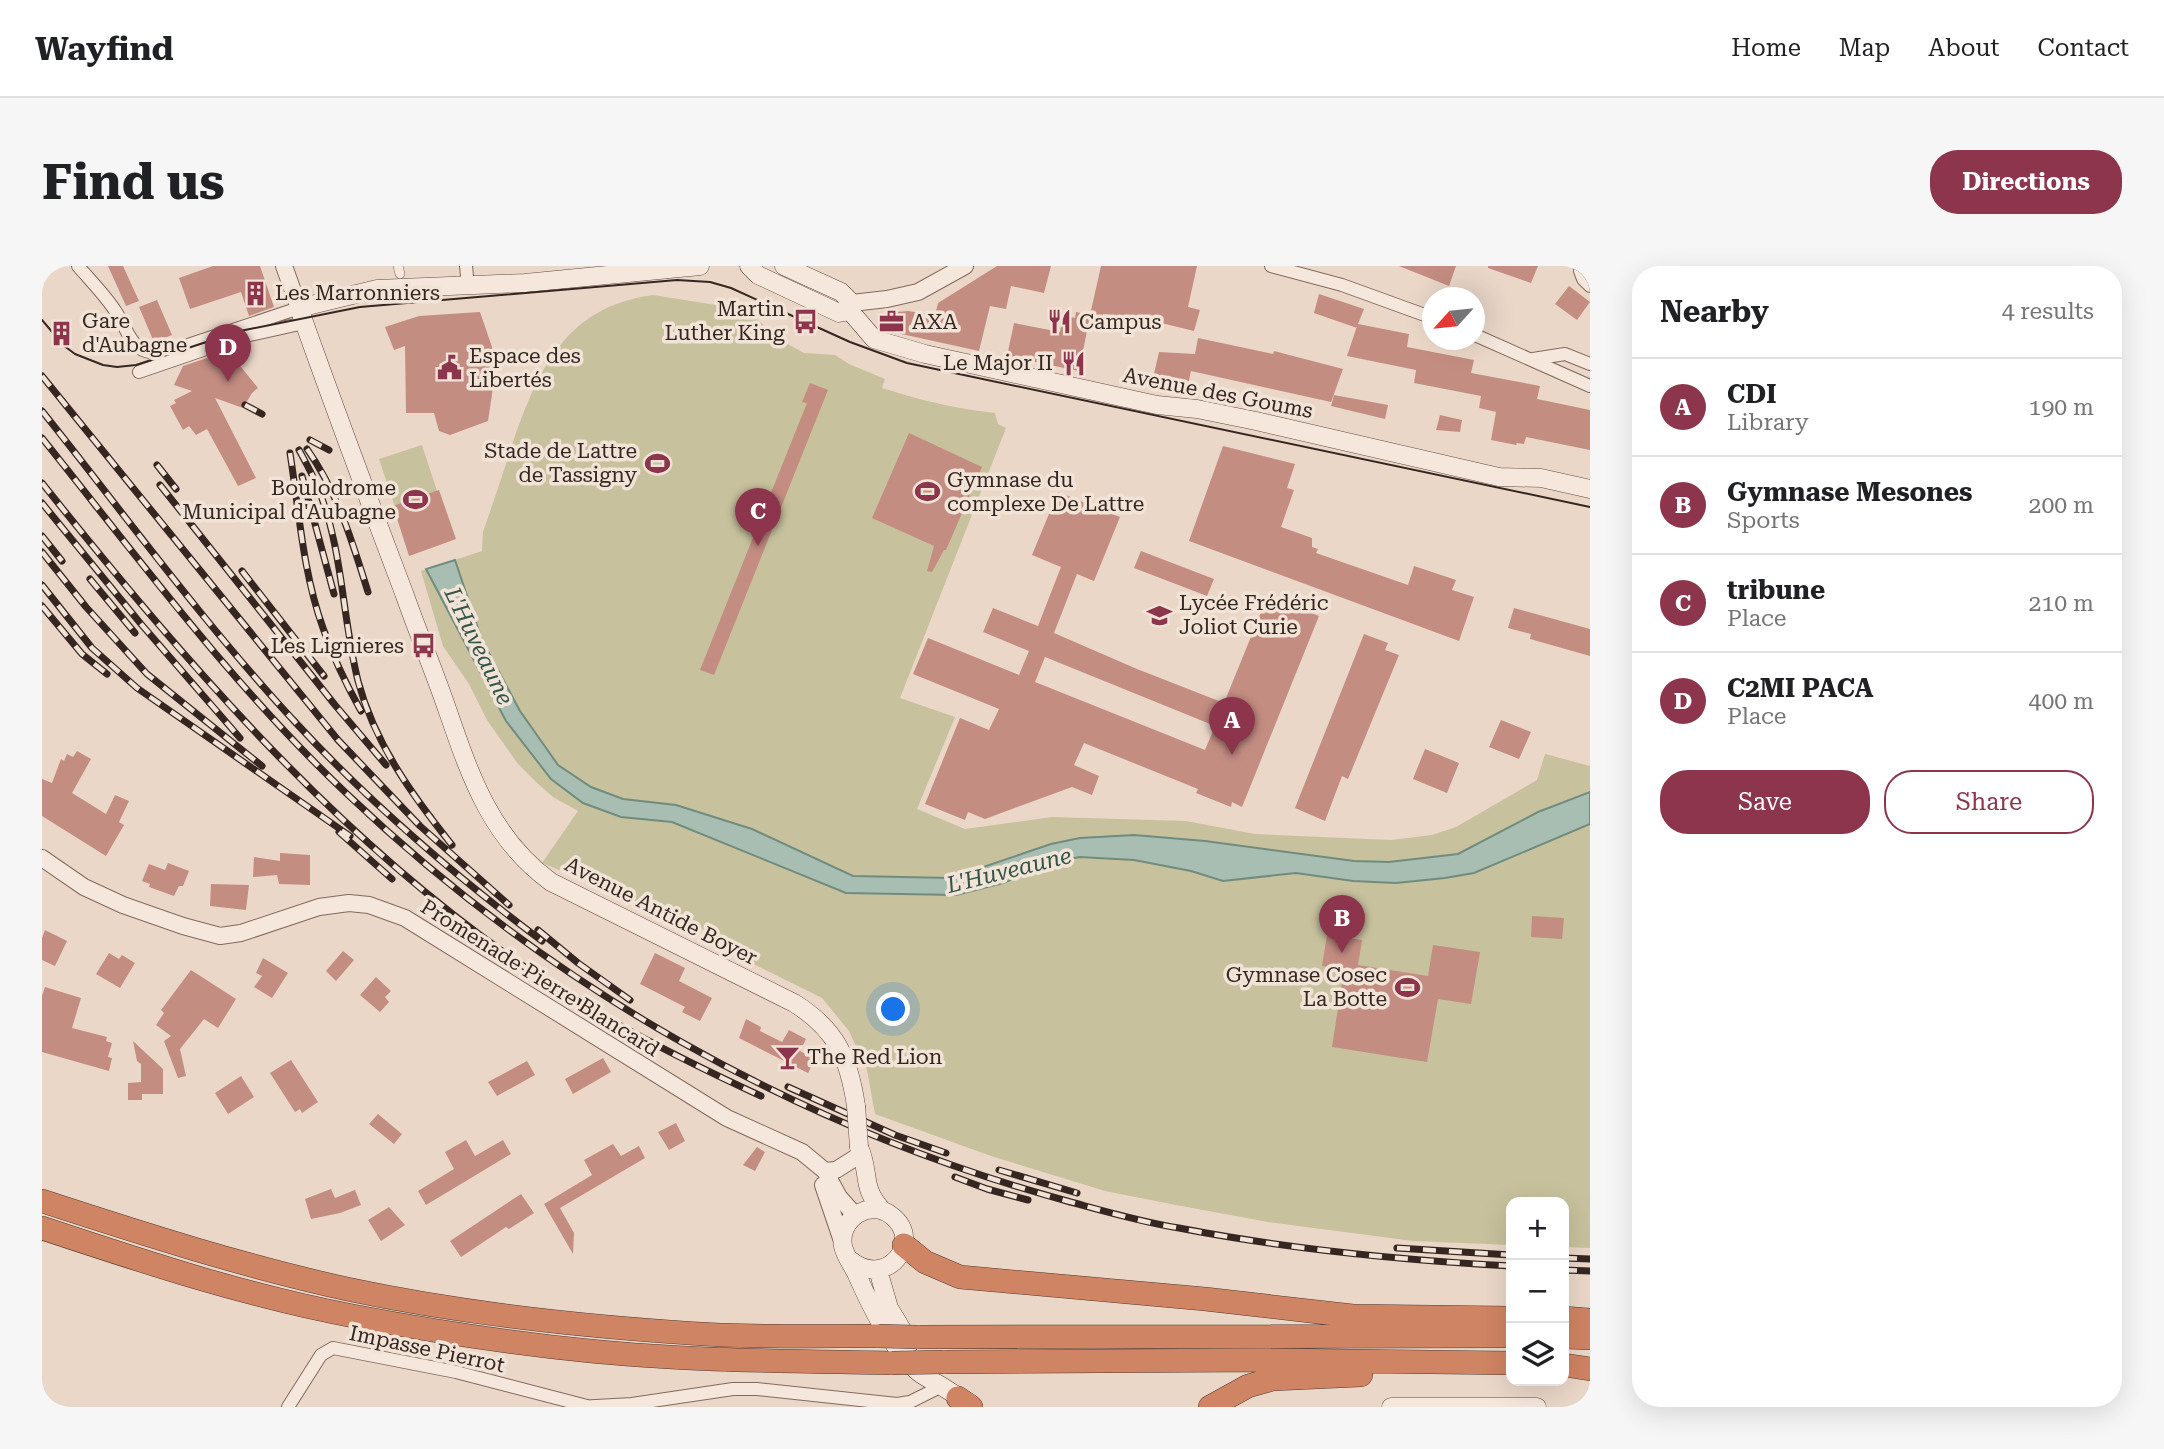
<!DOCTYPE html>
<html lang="en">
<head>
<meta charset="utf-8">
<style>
	body { margin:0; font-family:"Roboto Serif",serif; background:#f6f6f6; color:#202124 }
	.controls { position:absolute; right:21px; bottom:21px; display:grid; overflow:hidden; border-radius:14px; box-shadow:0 7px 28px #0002 }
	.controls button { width:63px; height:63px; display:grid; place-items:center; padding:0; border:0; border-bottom:2px solid #e0e0e0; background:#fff; color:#202124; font:35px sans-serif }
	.compass { position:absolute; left:1380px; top:21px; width:63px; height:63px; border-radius:50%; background:#fff; box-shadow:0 7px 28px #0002; rotate:243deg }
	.you { position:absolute; left:852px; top:744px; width:24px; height:24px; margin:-18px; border:5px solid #fff; border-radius:50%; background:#1a73e8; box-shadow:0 0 0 10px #1a73e833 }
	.badge { display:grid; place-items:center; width:46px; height:46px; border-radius:50%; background:#8d354c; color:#fff; font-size:23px; font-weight:700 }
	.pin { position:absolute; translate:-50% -58px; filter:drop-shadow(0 2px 4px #0008) }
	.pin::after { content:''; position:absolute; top:37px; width:24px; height:21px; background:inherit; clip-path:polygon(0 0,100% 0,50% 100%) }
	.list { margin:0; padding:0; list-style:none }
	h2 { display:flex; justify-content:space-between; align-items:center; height:91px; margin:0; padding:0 28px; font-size:30px }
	h2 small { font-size:23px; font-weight:400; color:#757577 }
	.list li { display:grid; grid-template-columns:46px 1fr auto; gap:21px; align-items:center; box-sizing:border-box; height:98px; padding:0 28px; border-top:2px solid #e0e0e0 }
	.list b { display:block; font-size:26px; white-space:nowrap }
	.list p { margin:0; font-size:23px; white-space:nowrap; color:#757577 }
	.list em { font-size:23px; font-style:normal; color:#757577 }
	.actions { display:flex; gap:14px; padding:21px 28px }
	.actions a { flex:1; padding:16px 0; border:2px solid #8d354c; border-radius:28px; text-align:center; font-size:24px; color:#8d354c }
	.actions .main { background:#8d354c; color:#fff }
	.icon { flex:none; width:38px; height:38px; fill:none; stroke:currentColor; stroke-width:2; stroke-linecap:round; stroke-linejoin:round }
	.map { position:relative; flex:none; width:1548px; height:1141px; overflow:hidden; border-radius:28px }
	header { display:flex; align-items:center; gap:42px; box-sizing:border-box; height:98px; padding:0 35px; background:#fff; border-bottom:2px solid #e0e0e0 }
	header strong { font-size:33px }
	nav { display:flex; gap:38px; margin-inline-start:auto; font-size:24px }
	.intro { display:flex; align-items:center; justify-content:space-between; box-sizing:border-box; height:168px; padding:0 42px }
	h1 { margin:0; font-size:49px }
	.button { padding:18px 32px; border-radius:28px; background:#8d354c; color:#fff; font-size:24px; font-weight:700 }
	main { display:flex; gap:42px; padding:0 42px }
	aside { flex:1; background:#fff; border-radius:28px; box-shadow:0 7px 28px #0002 }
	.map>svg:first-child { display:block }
	.green { fill:#c7c19d }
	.water { fill:#a9beb2; stroke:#708c7e; stroke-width:2 }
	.building { fill:#c48d82; fill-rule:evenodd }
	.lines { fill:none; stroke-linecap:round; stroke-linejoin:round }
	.pedestrian-casing { stroke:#84695f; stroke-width:10 }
	.minor-casing { stroke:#84695f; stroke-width:14 }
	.tertiary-casing { stroke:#84695f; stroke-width:18 }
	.secondary-casing { stroke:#664b42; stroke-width:19 }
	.motorway-casing { stroke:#523933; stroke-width:24 }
	.pedestrian { stroke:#f5e7db; stroke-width:9 }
	.minor { stroke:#f5e7db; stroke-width:12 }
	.tertiary { stroke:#f5e7db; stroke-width:16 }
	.secondary { stroke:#f5e7db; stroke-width:18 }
	.motorway { stroke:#cf8463; stroke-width:23 }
	.tram { stroke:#362621; stroke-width:2 }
	.rail-casing { stroke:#362621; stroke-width:7 }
	.rail { stroke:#f2e3d7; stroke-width:4.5; stroke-dasharray:13; stroke-linecap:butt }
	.secondary-bridge-casing { stroke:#664b42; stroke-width:19; stroke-linecap:butt }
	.motorway-bridge-casing { stroke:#523933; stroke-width:24; stroke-linecap:butt }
	.secondary-bridge { stroke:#f5e7db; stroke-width:18 }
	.motorway-bridge { stroke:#cf8463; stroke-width:23 }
	.labels { text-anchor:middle; stroke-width:7; stroke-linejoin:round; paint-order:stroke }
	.poi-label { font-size:21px; fill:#362621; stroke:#f2e3d7; text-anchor:start }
	.street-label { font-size:21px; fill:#362621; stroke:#f2e3d7 }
	.water-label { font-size:23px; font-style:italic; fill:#325449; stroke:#f2e3d7 }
</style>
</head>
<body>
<header>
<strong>Wayfind</strong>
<nav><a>Home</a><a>Map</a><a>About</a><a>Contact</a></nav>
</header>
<div class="intro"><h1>Find us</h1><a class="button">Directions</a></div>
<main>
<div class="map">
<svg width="1548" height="1141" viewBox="0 0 1548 1141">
	<rect width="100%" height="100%" fill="#ead7c8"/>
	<path class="green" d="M611,29L699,43L710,49L742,76L762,87L793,89L807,98L843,113L840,122C878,134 914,143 953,147L956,158L964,162L858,432L913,451L875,543L923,563L1010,551L1144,555L1213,568L1349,574L1390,569L1414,561L1495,514L1503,488L1548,500V982L1522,981V936H1469V979L1371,975L1226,956L1134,939L1063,925L949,890L833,848L825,804L807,765L780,732L673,679L670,667L500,597L536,545L511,531L494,516L476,498L445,454L427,418L401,380L379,305L440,285L441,266C451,237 461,208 470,179C496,104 523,41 611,29Z
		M380,179L411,274L369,289L337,193Z"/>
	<path class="water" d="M413,294L440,374L478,445L516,499L549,521L581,533L634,539L710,563L811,610L909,612L1009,578L1038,572L1092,569L1163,575L1312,595L1347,596L1416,588L1496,546L1548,526V558L1432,607L1403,612L1354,617L1311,615L1254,607L1181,615L1149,605L1092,594L1038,591L1013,596L961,617L914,629L804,627L630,556L579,551L541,537L509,513L464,455L384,303Z"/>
	<path class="building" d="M66,0H81L97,35L84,40Z
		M171,0H218L232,41L207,50L199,26L148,43L137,12Z
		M955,0H1009L1002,27L969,20L964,43L948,40L937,85L855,67L839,61L843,47L866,45L893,49L896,37Z
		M1059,0H1155L1146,41L1158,44L1152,65L1103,53L1099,55L1061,48L1060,52L1048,50L1037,105L965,90L972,57L1018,66L1021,49L1033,52L1034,46L1048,49Z
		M1357,0H1414L1407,20Z
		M1446,0H1496L1489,17L1446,2Z
		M1527,20L1548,36L1535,54L1513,38Z
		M1277,28L1322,43L1316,58L1367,68L1365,81L1432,94L1429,107L1498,120L1495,133L1548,144V184L1484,171L1482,178L1475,177L1474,179L1449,174L1454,146L1437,142L1439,130L1372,117L1374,104L1305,90L1315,60V62L1272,47Z
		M115,34L130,69L112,76L97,41Z
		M438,46L450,81L452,115L446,155L408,169L397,165L392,147H364L363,80L352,84L343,61L377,50Z
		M1156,72L1231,88L1232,85L1301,103L1289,136L1149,105L1144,128L1109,121L1117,86L1153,88Z
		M186,85L216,122L210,127L201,142L173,132L214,212L196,220L165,163L154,169L147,160L141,164L128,140L134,137L132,134L150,125L132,119L141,100Z
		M768,117L786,124L672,409L658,404L765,137L760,136Z
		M1292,129L1346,139L1343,153L1289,140Z
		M1398,149L1420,154L1418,166L1394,164Z
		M867,167L940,201L904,284H902L890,306L885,305L892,280L830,252Z
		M1181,180L1253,198L1245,222L1252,224L1239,261L1270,272V281L1276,283L1274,287L1366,319L1372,300L1414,314L1410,324L1432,331L1417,375L1147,275Z
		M397,224L414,273L367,290L351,240Z
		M1016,226L1078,251L1052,315L1035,308L1012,367L1095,403L1182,437L1226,329L1277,350L1200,541L1190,536L1189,541L1154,527L1156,523L1042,477L1032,499L1057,510L1050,529L1030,521L943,553L926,546L923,554L883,538L918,452L947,464L957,443L871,408L886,372L977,409L987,385L941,366L951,342L996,360L1019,301L990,289ZM1003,391L1173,460L1163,484L993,416Z
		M1099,285L1172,313L1165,330L1092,302Z
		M1472,342L1548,363V390L1488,373L1489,368L1466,362Z
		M1322,368L1346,377L1343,384L1357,389L1306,513L1300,510L1283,555L1253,542Z
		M1459,454L1489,466L1477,493L1447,481Z
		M1383,483L1417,497L1405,527L1371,513Z
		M35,485L49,493L30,527L64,548L73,529L87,535L77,556L82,559L64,590L0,550V513L10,517L19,493L22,495L25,488L31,491Z
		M238,587L268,589V619L237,618L235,609L211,611L212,591L238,595Z
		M126,597L147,605L141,620H137L132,630L107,621L108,618L100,615L107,598L123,604Z
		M169,618L207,619L204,644L168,640Z
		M1490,650L1522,652L1520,673L1489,671Z
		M3,664L25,675L13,700L0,694V672Z
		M1285,669L1320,674L1316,699L1386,710L1391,679L1438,686L1429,738L1396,733L1385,796L1290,781L1302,704L1280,700Z
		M301,685L312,694L294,715L284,705Z
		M67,687L77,693L80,689L93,697L78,722L54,708Z
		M613,687L643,702L637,715L670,732L658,755L640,746L643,741L598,718Z
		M221,692L246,707L230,732L212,721L220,710L214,707Z
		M149,704L194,733L176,762L162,753L138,783L144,810L136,812L122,775L129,770L114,759L122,747L119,744Z
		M334,711L349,725L343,731L347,736L338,746L318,729Z
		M3,721L39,732L30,762L65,771L64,775L70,777L66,791L70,792L67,805L0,786V730Z
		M704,753L719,761L718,765L740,776L747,764L764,773L758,785L773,793L766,807L697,772Z
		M91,775L121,803V828H100V834H86V817L99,816V798L95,795Z
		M561,792L569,806L531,828L523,813Z
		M249,794L276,836L260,847L258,843L253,846L228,807Z
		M485,795L493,809L455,830L446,816Z
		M199,810L212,831L186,848L173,827Z
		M336,848L360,868L352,878L327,858Z
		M634,857L643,875L627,884L616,866Z
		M424,874L433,890L461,874L469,888L384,939L376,925L412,903L403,886Z
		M571,878L579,890L597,880L603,892L518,942L532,967L531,988L502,938L550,909L542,894Z
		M715,881L723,886L713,905L701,899Z
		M289,923L293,932L313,924L319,939L298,947L269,953L263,933Z
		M479,928L492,947L467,963L464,961L419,991L408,975Z
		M347,941L363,959L339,975L326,954Z"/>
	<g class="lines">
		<defs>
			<path id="pedestrian" d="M356,0L358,8"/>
			<path id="minor" d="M36,0C48,14 62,28 72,43C90,68 87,93 128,85L257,42
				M424,0L426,20
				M1229,0L1300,19L1391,52
				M1540,0L1538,5L1541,13L1548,20
				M1433,69L1548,120
				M1491,93L1523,88L1548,98
				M97,106L199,71L262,57
				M246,1141L279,1089L291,1082L414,1106L545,1140
				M536,1141L590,1138L691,1123H715L855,1138L868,1136L900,1120"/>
			<path id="tertiary" d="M242,0L257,42
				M810,37L845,33L876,26L923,0
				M0,592L42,621L81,639L141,660L178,670L199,667L277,641L307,637L327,639L363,652L685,852L760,886L783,905L797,931L813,949
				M783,905L794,904L813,892
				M781,919L801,978"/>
			<path id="secondary" d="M658,0L483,17L335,23L257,42C291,138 326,232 362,327C375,364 390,400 403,437C427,506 447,571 509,616L752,737C794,763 807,792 814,840
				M707,0L716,9L797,47L808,45
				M742,0L799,26L810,37L808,45
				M808,45L832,73L883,88L1115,139L1155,143L1214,155L1457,211L1499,212L1548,223
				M817,881C829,908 818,921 841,945
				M808,994C845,1024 882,975 850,950C828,932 796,953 801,980C803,990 811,1000 815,1009C830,1043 847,1077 874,1104C881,1111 892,1115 901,1121C910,1127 918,1132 928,1137
				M836,1004L847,1042L868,1077
				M1349,1141H1495"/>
			<path id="motorway" d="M0,935C101,968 201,1000 305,1023C427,1049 553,1062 678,1069C731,1071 784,1070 837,1070
				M0,962C102,996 205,1030 311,1050C389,1065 469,1077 548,1085C648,1095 749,1095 850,1097
				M862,979L883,996L918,1011L1163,1033L1311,1050L1469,1052
				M1522,1052L1548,1054
				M875,1071L1469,1070
				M1522,1071L1548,1072
				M901,1096L1225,1094L1469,1097
				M1522,1099L1548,1103
				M916,1132L929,1141
				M1168,1141L1206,1120L1231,1113L1319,1109"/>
		</defs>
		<use href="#pedestrian" class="pedestrian-casing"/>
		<use href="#minor" class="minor-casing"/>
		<use href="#tertiary" class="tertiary-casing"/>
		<use href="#secondary" class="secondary-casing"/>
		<use href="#motorway" class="motorway-casing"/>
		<use href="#pedestrian" class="pedestrian"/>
		<use href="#minor" class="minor"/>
		<use href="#tertiary" class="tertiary"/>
		<use href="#secondary" class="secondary"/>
		<use href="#motorway" class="motorway"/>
		<path class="tram" d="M0,54L21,79L33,88L61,99L75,101L94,99L198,65L318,41L635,14L668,16L689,22L808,76L865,97L1548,241"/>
		<defs>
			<path id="rail" d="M0,110L296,474L378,560L467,639
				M203,139L220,148
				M0,145C83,249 163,359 254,457C329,538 412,609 500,675
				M0,172C97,293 191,420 304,527C508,721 754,861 1025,935C1062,945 1099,956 1137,962C1246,983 1358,994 1469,1000
				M268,174L287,184
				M265,183C296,227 310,275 326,326
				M257,184C264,197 271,209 276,222C301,283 300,351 316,415C333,478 370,529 410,579
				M248,187C257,245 261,307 281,362C291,391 304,418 319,445
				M115,199L134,223
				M260,210L292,328
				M0,217C148,402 305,585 505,716C573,760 645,796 719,830
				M118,219L293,439L344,499
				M0,237L99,358L198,472
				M0,270L20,295
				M0,286L44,341L105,408L220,500
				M200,305L282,410
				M48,313L93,367
				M0,319L50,382L95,422L308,570
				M0,340L40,388L65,408
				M297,566L350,613
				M496,664L536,697L588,734
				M746,821L853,869L904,887
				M957,904L1035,927
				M913,911L945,923L986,934
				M1355,982L1469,989
				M1522,992L1548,993
				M1522,1004L1548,1005"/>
		</defs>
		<use href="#rail" class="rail-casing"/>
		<use href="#rail" class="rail"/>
		<defs>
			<path id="secondary-bridge" d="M814,840L817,881"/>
			<path id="motorway-bridge" d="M837,1070L875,1071
				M850,1097L901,1096"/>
		</defs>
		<use href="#secondary-bridge" class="secondary-bridge-casing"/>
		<use href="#motorway-bridge" class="motorway-bridge-casing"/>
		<use href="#secondary-bridge" class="secondary-bridge"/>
		<use href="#motorway-bridge" class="motorway-bridge"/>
	</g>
	<defs>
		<symbol id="building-bare" viewBox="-9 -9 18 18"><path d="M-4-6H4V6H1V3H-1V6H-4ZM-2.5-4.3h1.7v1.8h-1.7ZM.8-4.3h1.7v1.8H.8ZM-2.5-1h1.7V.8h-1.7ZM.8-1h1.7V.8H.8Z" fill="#8d354c" stroke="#f2e3d7" stroke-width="2.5" paint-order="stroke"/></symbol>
		<symbol id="bus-bare" viewBox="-9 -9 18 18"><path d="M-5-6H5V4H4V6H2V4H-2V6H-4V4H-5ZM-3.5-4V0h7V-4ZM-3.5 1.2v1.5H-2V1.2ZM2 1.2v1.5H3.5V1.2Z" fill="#8d354c" stroke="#f2e3d7" stroke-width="2.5" paint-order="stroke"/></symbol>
		<symbol id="office-bare" viewBox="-9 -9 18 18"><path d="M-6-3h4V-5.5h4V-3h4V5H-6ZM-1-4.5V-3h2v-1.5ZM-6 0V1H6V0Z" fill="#8d354c" stroke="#f2e3d7" stroke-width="2.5" paint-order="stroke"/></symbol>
		<symbol id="restaurant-bare" viewBox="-9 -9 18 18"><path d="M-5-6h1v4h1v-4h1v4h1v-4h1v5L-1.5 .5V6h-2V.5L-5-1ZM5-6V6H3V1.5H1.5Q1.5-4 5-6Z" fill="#8d354c" stroke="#f2e3d7" stroke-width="2.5" paint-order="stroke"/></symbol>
		<symbol id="civic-bare" viewBox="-9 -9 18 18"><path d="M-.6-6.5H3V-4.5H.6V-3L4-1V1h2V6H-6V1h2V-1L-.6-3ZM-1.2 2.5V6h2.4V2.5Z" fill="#8d354c" stroke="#f2e3d7" stroke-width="2.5" paint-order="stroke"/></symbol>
		<symbol id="stadium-bare" viewBox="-9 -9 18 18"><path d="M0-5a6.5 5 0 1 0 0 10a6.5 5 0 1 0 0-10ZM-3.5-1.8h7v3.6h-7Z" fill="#8d354c" stroke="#f2e3d7" stroke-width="2.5" paint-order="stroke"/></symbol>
		<symbol id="school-bare" viewBox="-9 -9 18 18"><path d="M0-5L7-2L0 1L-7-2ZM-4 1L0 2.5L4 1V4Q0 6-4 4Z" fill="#8d354c" stroke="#f2e3d7" stroke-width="2.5" paint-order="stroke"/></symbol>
		<symbol id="bar-bare" viewBox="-9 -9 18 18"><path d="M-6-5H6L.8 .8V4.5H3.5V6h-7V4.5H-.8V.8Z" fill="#8d354c" stroke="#f2e3d7" stroke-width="2.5" paint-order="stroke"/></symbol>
	</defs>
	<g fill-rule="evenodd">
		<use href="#building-bare" x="196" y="10" width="35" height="35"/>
		<use href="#bus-bare" x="746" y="38" width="35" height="35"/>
		<use href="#office-bare" x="832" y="38" width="35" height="35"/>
		<use href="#restaurant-bare" x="1000" y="38" width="35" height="35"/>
		<use href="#building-bare" x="2" y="50" width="35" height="35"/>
		<use href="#restaurant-bare" x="1014" y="80" width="35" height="35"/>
		<use href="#civic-bare" x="390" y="84" width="35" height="35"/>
		<use href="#stadium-bare" x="598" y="180" width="35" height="35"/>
		<use href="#stadium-bare" x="868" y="208" width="35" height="35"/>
		<use href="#stadium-bare" x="356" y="216" width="35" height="35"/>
		<use href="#school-bare" x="1100" y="332" width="35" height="35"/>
		<use href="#bus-bare" x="364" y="362" width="35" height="35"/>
		<use href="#stadium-bare" x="1348" y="704" width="35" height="35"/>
		<use href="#bar-bare" x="728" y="774" width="35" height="35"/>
	</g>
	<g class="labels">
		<g class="poi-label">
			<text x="233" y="34">Les Marronniers</text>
			<text x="743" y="50" text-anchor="end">Martin<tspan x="743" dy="24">Luther King</tspan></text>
			<text x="40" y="62">Gare<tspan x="40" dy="24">d'Aubagne</tspan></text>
			<text x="870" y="63">AXA</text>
			<text x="1037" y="63">Campus</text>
			<text x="427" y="97">Espace des<tspan x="427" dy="24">Libertés</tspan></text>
			<text x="1011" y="104" text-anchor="end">Le Major II</text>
			<text x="595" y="192" text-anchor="end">Stade de Lattre<tspan x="595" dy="24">de Tassigny</tspan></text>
			<text x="905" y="221">Gymnase du<tspan x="905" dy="24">complexe De Lattre</tspan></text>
			<text x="354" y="229" text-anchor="end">Boulodrome<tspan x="354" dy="24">Municipal d'Aubagne</tspan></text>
			<text x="1137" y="344">Lycée Frédéric<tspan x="1137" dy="24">Joliot Curie</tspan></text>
			<text x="362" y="387" text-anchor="end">Les Lignieres</text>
			<text x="1345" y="716" text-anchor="end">Gymnase Cosec<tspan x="1345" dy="24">La Botte</tspan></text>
			<text x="765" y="798">The Red Lion</text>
		</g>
		<g class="street-label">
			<text transform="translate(1176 127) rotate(11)" y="7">Avenue des Goums</text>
			<text transform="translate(619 645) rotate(27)" y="7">Avenue Antide Boyer</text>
			<text transform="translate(498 712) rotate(32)" y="7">Promenade Pierre Blancard</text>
			<text transform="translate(385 1083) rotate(12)" y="7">Impasse Pierrot</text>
		</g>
		<g class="water-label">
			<text transform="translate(437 380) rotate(64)" y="8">L'Huveaune</text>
			<text transform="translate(967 604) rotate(-14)" y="8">L'Huveaune</text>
		</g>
	</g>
</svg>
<div class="controls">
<button>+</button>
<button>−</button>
<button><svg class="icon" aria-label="layers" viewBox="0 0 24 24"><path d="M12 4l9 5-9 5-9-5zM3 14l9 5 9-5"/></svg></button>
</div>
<svg class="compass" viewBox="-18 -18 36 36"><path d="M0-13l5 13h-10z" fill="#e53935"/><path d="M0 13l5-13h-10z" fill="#757577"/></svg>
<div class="you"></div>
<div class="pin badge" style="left:1190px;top:489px">A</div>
<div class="pin badge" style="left:1300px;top:687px">B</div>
<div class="pin badge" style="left:716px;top:280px">C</div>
<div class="pin badge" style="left:186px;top:116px">D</div>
</div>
<aside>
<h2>Nearby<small>4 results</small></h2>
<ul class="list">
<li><span class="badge">A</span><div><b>CDI</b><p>Library</p></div><em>190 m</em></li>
<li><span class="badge">B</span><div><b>Gymnase Mesones</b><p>Sports</p></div><em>200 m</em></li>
<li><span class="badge">C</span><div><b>tribune</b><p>Place</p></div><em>210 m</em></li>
<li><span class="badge">D</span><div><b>C2MI PACA</b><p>Place</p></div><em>400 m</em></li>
</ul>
<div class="actions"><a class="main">Save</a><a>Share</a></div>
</aside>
</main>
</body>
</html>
